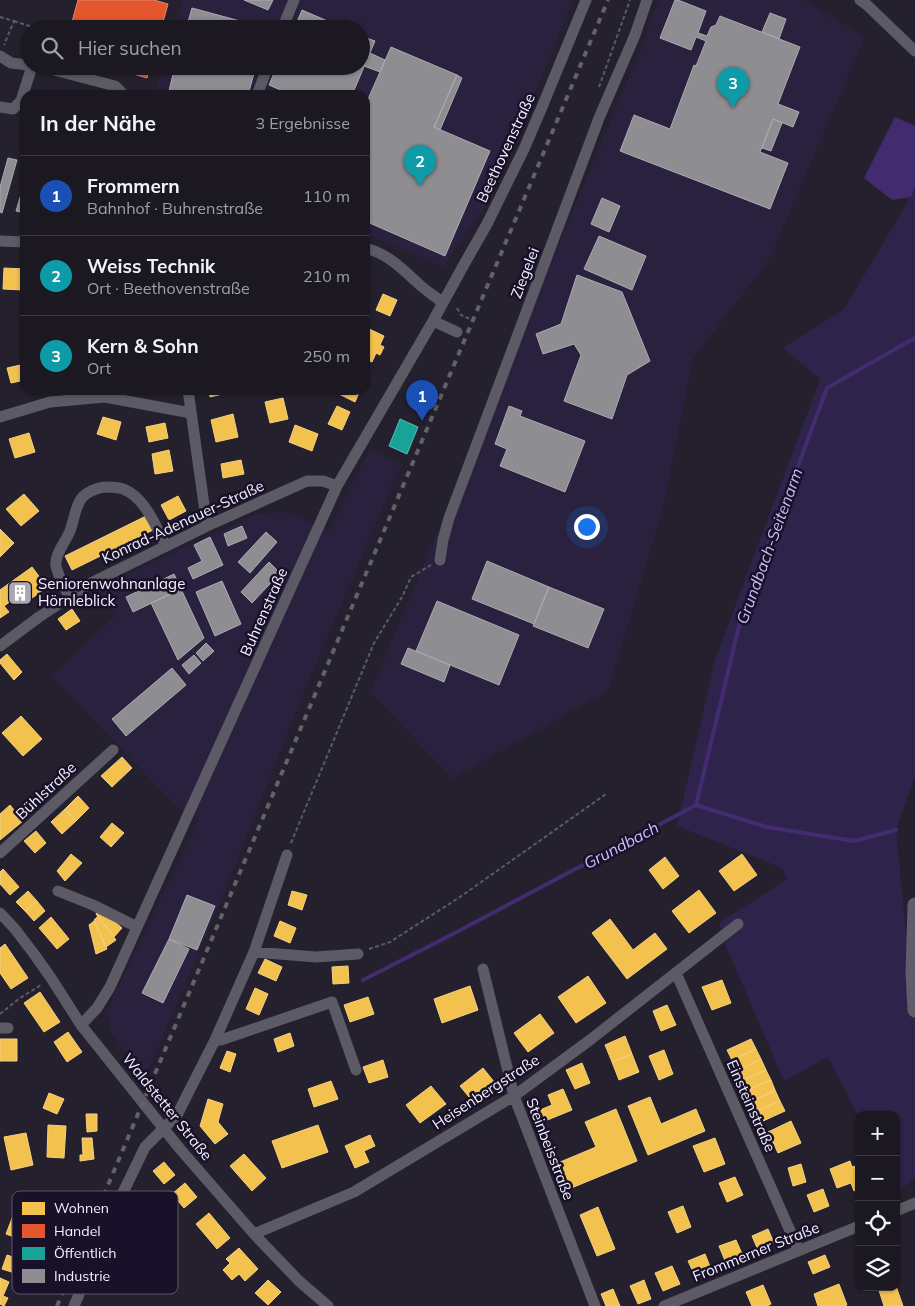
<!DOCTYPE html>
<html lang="de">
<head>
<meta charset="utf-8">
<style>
	body { margin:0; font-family:Mulish,sans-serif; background:#28252f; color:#f1f3f6 }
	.controls { position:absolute; right:15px; bottom:15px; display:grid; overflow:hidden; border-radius:10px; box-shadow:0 1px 4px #0004 }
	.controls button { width:45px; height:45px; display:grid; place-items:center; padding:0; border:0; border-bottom:1px solid #393740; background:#1b1822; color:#f1f3f6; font:25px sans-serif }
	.you { position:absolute; left:586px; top:526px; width:18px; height:18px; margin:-12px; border:4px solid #fff; border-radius:50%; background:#1a73e8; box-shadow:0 0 0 8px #1a73e833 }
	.badge { display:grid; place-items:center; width:32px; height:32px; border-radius:50%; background:#aba8b4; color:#fff; font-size:16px; font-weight:700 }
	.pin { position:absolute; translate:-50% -41px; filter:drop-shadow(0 1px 2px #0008) }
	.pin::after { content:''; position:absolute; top:26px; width:18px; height:15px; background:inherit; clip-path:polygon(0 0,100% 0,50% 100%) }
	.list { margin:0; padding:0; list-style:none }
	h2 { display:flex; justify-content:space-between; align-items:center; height:65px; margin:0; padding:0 20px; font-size:21px }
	h2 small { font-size:16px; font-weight:400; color:#a0a0a5 }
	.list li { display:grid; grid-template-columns:32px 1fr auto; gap:15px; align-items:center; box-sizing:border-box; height:80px; padding:0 20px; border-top:1px solid #393740 }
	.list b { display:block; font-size:19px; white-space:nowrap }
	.list p { margin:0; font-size:16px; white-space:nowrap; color:#a0a0a5 }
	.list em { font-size:16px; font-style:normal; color:#a0a0a5 }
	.icon { flex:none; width:28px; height:28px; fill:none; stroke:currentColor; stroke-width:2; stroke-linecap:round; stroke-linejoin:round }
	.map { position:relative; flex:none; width:915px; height:1306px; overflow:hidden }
	.search { position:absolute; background:#1b1822; box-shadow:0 1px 4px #0004; left:20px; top:20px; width:350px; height:55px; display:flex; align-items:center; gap:12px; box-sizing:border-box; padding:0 18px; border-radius:28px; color:#a0a0a5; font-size:19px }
	.panel { position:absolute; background:#1b1822; box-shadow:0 1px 4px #0004; left:20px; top:90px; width:350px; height:305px; border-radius:15px }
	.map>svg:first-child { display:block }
	.built { fill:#29213e }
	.green { fill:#2e234a }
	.water { fill:#422c6f }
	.homes { fill:#f2c14e; stroke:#f3d082 }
	.shops { fill:#e4572e; stroke:#e9866c }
	.public { fill:#17a398; stroke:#59bbb6 }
	.industry { fill:#8d8d92; stroke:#acabb2 }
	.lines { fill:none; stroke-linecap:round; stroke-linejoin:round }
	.stream { stroke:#422c6f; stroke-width:4 }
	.path { stroke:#5c5a64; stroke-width:2; stroke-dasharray:4 2.5; stroke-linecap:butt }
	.minor { stroke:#5c5a64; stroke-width:11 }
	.major { stroke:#605c6c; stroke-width:15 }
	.rail { stroke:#636069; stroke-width:4; stroke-dasharray:6 6; stroke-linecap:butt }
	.labels { text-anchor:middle; stroke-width:5; stroke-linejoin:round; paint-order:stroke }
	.street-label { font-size:15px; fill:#f4f2fd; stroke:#181129 }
	.poi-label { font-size:15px; fill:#f4f2fd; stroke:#181129; text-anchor:start }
	.water-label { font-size:16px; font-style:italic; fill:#ccbdfd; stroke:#181129 }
	.key { fill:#181129; stroke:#5a5469; stroke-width:1 }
	.key-label { font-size:14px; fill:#f4f2fd }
</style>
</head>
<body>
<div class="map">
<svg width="915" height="1306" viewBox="0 0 915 1306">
	<rect width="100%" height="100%" fill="#24202d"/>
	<path class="built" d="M183,0H574L505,163L484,209L461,240L444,267L372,236L365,234V95H155L163,66H361V29H174Z
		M658,0H804L865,37L769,260L693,359L663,509L608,691L452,779L370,692L642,46Z
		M370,449L401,465L301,699L227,887L144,1080L111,1033L107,1010L199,820L179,809L51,676L116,614L94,589L259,513L289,512L329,531Z"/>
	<path class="green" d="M915,181V776L896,830L915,1023V1177L896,1194V1115H859V1118L828,1057L784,1081L725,944L719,923L787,879L782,868L677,826L715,660L820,379L783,348L844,309L907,203Z"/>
	<path class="water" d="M895,117L915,126V186L911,197L892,200L864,178Z"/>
	<path class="homes" d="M4,268L24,269L23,290L3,289Z
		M383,294L397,300L390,316L376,310Z
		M365,327L384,336L380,345L384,347L380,355L376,353L372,362L365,359Z
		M25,364V380L11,383L7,368Z
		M209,390H231V392L210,397Z
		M341,390H360L355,402L339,394Z
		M283,398L288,419L270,423L265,402Z
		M337,406L350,412L342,430L328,424Z
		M233,414L238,437L216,442L211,420Z
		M103,417L121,422L116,440L97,434Z
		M165,423L168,438L149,442L146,427Z
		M295,425L318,434L312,451L289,442Z
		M29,433L35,452L15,458L9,439Z
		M169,450L173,471L155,474L152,454Z
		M241,460L244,474L223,478L221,464Z
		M24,494L39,511L21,526L6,509Z
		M178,496L186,511L169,520L161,505Z
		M146,516L153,530L72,570L65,556Z
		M0,529L14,543L0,557Z
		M32,567L47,587L24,604L18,596L4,606L9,612L0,618V590Z
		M72,609L80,621L66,630L58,619Z
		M7,654L22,672L14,680L0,663V660Z
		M21,716L42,739L23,756L2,733Z
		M122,757L132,768L112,787L101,776Z
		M78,796L89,808L76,821L65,809Z
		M10,805L23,821L0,840V814Z
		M65,809L76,821L62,834L51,822Z
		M112,823L124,833L111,847L100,837Z
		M36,831L46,843L35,853L24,841Z
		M71,854L82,863L65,881L57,871Z
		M742,854L757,875L734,891L719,871Z
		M665,857L679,876L663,889L649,870Z
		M3,869L19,887L10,895L0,884V872Z
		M699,890L716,913L689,933L672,911Z
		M28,891L37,901L25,911L16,902Z
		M292,891L307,895L302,910L288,905Z
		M37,901L45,911L34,921L25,911Z
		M99,908L122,928L114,937L96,914Z
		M98,916L116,940L106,947L94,920Z
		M51,917L69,939L57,949L39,928Z
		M610,919L633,950L655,933L667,949L627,979L592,933Z
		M94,921L107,949L96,954L89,925Z
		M280,921L296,928L290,943L274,936Z
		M5,944L28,978L11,989L0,973V948Z
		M265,959L282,967L276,981L258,973Z
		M348,966L349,983L333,984L332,967Z
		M588,976L606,1003L576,1023L558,997Z
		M722,980L731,1003L712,1010L702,987Z
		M470,986L478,1010L442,1023L434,999Z
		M255,988L268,994L259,1015L246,1009Z
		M40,992L60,1022L44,1032L24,1003Z
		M368,997L374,1014L350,1022L344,1005Z
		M667,1005L676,1025L661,1031L653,1011Z
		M540,1014L554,1033L528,1052L514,1033Z
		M68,1032L82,1052L67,1062L54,1042Z
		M290,1033L294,1046L278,1052L274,1039Z
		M625,1036L632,1054L612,1062L605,1045Z
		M0,1039H17V1061H0Z
		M751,1039L756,1049L732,1060L727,1050Z
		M756,1049L761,1059L737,1071L732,1060Z
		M664,1050L673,1074L659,1080L649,1056Z
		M227,1051L236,1054L230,1072L220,1068Z
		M632,1054L639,1072L619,1080L612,1062Z
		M761,1059L766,1070L741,1081L737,1071Z
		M383,1060L388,1077L369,1083L363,1067Z
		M582,1063L590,1083L575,1089L566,1070Z
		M483,1068L495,1083L473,1102L460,1086Z
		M766,1070L771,1080L746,1091L741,1081Z
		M771,1080L775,1090L751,1102L746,1091Z
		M331,1081L338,1099L314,1107L308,1089Z
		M431,1086L446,1104L420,1123L406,1105Z
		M563,1089L572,1110L540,1123L535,1112L552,1105L548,1095Z
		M775,1090L780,1101L756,1112L751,1102Z
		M49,1093L64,1099L57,1114L43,1108Z
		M650,1097L661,1124L696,1109L705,1131L648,1155L628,1106Z
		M208,1099L223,1104L218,1122L228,1134L215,1144L200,1126Z
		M780,1101L785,1111L761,1122L756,1112Z
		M616,1109L637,1161L564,1191L553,1165L596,1147L585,1122Z
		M86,1114H97V1131L87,1132Z
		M791,1121L801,1143L778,1153L768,1132Z
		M48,1125L66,1126L64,1158L47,1157Z
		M318,1125L328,1152L282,1168L272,1141Z
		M26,1133L33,1165L11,1170L4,1137Z
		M370,1135L375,1146L364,1151L369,1162L355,1168L345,1146Z
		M82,1138H92L94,1159L80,1161V1155H83Z
		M715,1138L725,1164L704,1172L693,1146Z
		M244,1154L266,1178L252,1191L230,1166Z
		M850,1161L852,1167L859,1165V1189L854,1191L851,1183L837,1188L830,1169Z
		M164,1162L175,1175L164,1184L153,1171Z
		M801,1164L806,1182L793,1186L788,1168Z
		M735,1177L743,1195L727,1202L719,1183Z
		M185,1183L197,1197L184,1208L172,1194Z
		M823,1189L829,1206L814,1212L807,1195Z
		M683,1206L691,1227L677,1233L668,1212Z
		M598,1207L615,1249L597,1256L580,1215Z
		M14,1213L38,1223L30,1243L6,1234Z
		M209,1213L230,1238L217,1249L196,1224Z
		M768,1229L774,1243L758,1250L752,1236Z
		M736,1240L743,1256L726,1263L719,1246Z
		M239,1248L258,1269L245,1281L239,1274L232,1280L223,1270L230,1263L226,1259Z
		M705,1254L711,1269L695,1276L688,1261Z
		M7,1255L22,1260L18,1274L2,1269Z
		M825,1255L830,1267L813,1274L808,1262Z
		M672,1266L680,1284L663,1291L655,1273Z
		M0,1278L9,1282L3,1296L8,1298L4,1306L0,1304Z
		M268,1280L281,1292L268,1305L255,1293Z
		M644,1280L651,1299L638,1304L630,1286Z
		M839,1284L847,1305L844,1306H818L814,1294Z
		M763,1285L771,1304L767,1306H752L746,1292Z
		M896,1286L903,1306H884L878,1287H896Z
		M613,1289L620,1306H606L601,1294Z"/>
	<path class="shops" d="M78,0H154L168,4L161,29H70Z
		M106,66H150L147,78Z"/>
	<path class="public" d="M400,419L418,427L407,454L389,446Z"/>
	<path class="industry" d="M244,0H273L268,10Z
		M675,0H678L706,11L698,33L707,36L711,27L716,25L720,16L800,47L778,104L799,112L793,127L773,119L760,152L788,163L770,209L620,151L634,115L670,129L694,65L696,66L706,41L696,37L691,50L660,38Z
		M192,8L266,28V29H186Z
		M302,10L346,29H294Z
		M770,13L786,19L779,39L762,32Z
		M361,36L375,41L352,95H292L269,85L277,66H361Z
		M391,47L457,75L434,127L490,151L445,256L365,221V106Z
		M370,53L385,60L380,72L364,66Z
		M175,66H256L248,95H168Z
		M457,75L462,78L440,130L434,127Z
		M773,119L782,123L771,151L762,148Z
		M8,158L17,160L2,213L0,212V187Z
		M25,181V213L16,211Z
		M602,198L620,206L609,232L591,224Z
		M599,236L646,256L632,290L584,269Z
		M577,275L622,292L650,361L627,375L612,419L564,401L581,355L574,344L543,354L536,334L561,324Z
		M509,406L522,411L520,416L585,441L565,492L500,466L507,449L495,444Z
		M242,526L247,538L228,546L224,534Z
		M266,532L277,542L250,573L238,562Z
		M210,537L223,565L193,579L188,568L202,561L194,545Z
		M487,561L549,587L534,624L472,599Z
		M269,562L280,573L252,603L241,592Z
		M174,574L181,589L133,612L126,597Z
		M222,581L241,624L215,636L196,592Z
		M549,587L604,609L588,648L533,626Z
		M181,589L204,638L178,660L151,603Z
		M437,601L519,635L499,685L416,651Z
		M206,643L214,651L203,661L196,653Z
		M408,648L450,665L444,682L401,664Z
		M194,655L201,663L189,674L182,665Z
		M172,668L186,685L126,736L112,719Z
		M187,895L215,906L197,950L169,939Z
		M169,939L189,949L163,1003L142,993Z"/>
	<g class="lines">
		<path class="stream" d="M696,805L740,622L827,388L915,338
			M363,980L451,935L696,805L767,827L854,841L896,830"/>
		<path class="path" d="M0,17L14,21L4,45
			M14,21L39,29
			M599,87L630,0
			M457,308L461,315L470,319
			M291,843L374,643L402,597L411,577L431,565
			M369,949L390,942L460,897L606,794
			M0,1014L20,998L41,985"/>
		<path class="minor" d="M860,0L867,5L915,51
			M282,29L294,0
			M0,56L11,63L29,65
			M39,66L115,86L124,95
			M257,95L268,66
			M0,107L13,109L21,101L32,66
			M0,241L25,242
			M365,248C388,253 404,271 421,286C428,292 436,297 443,303
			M433,321L457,332
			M188,390L207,526
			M0,417L50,402L105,397L191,413
			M440,560L443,540L449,518L599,118L635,35L647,0
			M69,597C65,587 58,576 56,566C54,555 66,541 70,531C74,520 75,508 81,499C86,492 97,488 104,487C110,487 118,487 123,489C145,497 156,527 166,546
			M0,646L39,617L91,583L207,526L307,481H323L337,486
			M0,853L113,750
			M58,891L93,905L137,927
			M0,913L15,929L34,954L51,978L81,1025L180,1149L254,1234L299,1281L328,1306
			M254,952L316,957L358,954
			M483,969L514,1096L595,1306
			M676,973L799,1251
			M81,1025L97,1008L110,987L337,486L433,321L462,268L487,224L524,149L542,107L586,0
			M0,1028H8
			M215,1040H221L332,1002L356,1070
			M896,1211L915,1203
			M254,1234L354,1192L514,1096L590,1040L738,924
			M74,1306L117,1205L145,1147L177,1115L215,1040L254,952L287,855
			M664,1306L859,1226"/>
		<path class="major" d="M915,905L913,973L915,1010"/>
		<path class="rail" d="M57,1306L608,0"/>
	</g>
	<defs>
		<symbol id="building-square" viewBox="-11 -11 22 22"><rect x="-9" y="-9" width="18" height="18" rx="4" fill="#aba8b4" stroke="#181129"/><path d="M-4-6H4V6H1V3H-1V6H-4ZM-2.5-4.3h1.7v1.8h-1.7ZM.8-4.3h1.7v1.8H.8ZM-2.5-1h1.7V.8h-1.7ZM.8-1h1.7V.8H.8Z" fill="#fff"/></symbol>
	</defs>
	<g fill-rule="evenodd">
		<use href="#building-square" x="6" y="579" width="28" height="28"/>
	</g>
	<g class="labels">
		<g class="street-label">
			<text transform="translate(506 148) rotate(-65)" y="5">Beethovenstraße</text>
			<text transform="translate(525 273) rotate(-69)" y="5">Ziegelei</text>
			<text transform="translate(183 522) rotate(-25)" y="5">Konrad-Adenauer-Straße</text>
			<text transform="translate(264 612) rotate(-66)" y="5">Buhrenstraße</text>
			<text transform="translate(46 791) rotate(-43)" y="5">Bühlstraße</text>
			<text transform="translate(486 1092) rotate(-33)" y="5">Heisenbergstraße</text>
			<text transform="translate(751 1106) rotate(66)" y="5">Einsteinstraße</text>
			<text transform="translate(167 1107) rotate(51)" y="5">Waldstetter Straße</text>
			<text transform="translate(550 1149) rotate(69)" y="5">Steinbeisstraße</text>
			<text transform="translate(756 1252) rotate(-22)" y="5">Frommerner Straße</text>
		</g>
		<g class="poi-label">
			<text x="38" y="589">Seniorenwohnanlage<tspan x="38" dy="17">Hörnleblick</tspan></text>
		</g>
		<g class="water-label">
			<text transform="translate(769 546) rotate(-70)" y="6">Grundbach-Seitenarm</text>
			<text transform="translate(621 845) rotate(-28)" y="6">Grundbach</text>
		</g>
	</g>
	<rect x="12" y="1191" width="166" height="103" rx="8" class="key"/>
	<rect x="22" y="1202" width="23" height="13" fill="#f2c14e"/>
	<rect x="22" y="1224" width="23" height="14" fill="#e4572e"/>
	<rect x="22" y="1247" width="23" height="13" fill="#17a398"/>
	<rect x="22" y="1269" width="23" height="14" fill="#8d8d92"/>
	<g class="key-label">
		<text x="54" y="1213">Wohnen</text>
		<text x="54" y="1236">Handel</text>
		<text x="54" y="1258">Öffentlich</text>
		<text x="54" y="1281">Industrie</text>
	</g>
</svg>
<div class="controls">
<button>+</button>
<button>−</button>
<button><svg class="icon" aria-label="locate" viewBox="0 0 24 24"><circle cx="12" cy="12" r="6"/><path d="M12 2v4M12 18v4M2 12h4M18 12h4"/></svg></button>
<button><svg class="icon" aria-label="layers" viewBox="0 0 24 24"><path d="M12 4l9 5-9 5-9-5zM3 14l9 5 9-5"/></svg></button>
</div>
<div class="you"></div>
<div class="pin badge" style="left:422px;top:421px;background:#1a4fb4">1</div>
<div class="pin badge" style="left:420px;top:186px;background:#0f9aa8">2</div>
<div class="pin badge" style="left:733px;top:108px;background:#0f9aa8">3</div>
<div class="search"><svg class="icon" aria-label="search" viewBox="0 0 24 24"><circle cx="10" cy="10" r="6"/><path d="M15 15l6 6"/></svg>Hier suchen</div>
<section class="panel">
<h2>In der Nähe<small>3 Ergebnisse</small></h2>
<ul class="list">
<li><span class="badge" style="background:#1a4fb4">1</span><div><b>Frommern</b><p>Bahnhof · Buhrenstraße</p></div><em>110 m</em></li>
<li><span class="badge" style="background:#0f9aa8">2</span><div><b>Weiss Technik</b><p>Ort · Beethovenstraße</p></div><em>210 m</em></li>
<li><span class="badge" style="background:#0f9aa8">3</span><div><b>Kern &amp; Sohn</b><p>Ort</p></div><em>250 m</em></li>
</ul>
</section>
</div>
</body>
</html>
